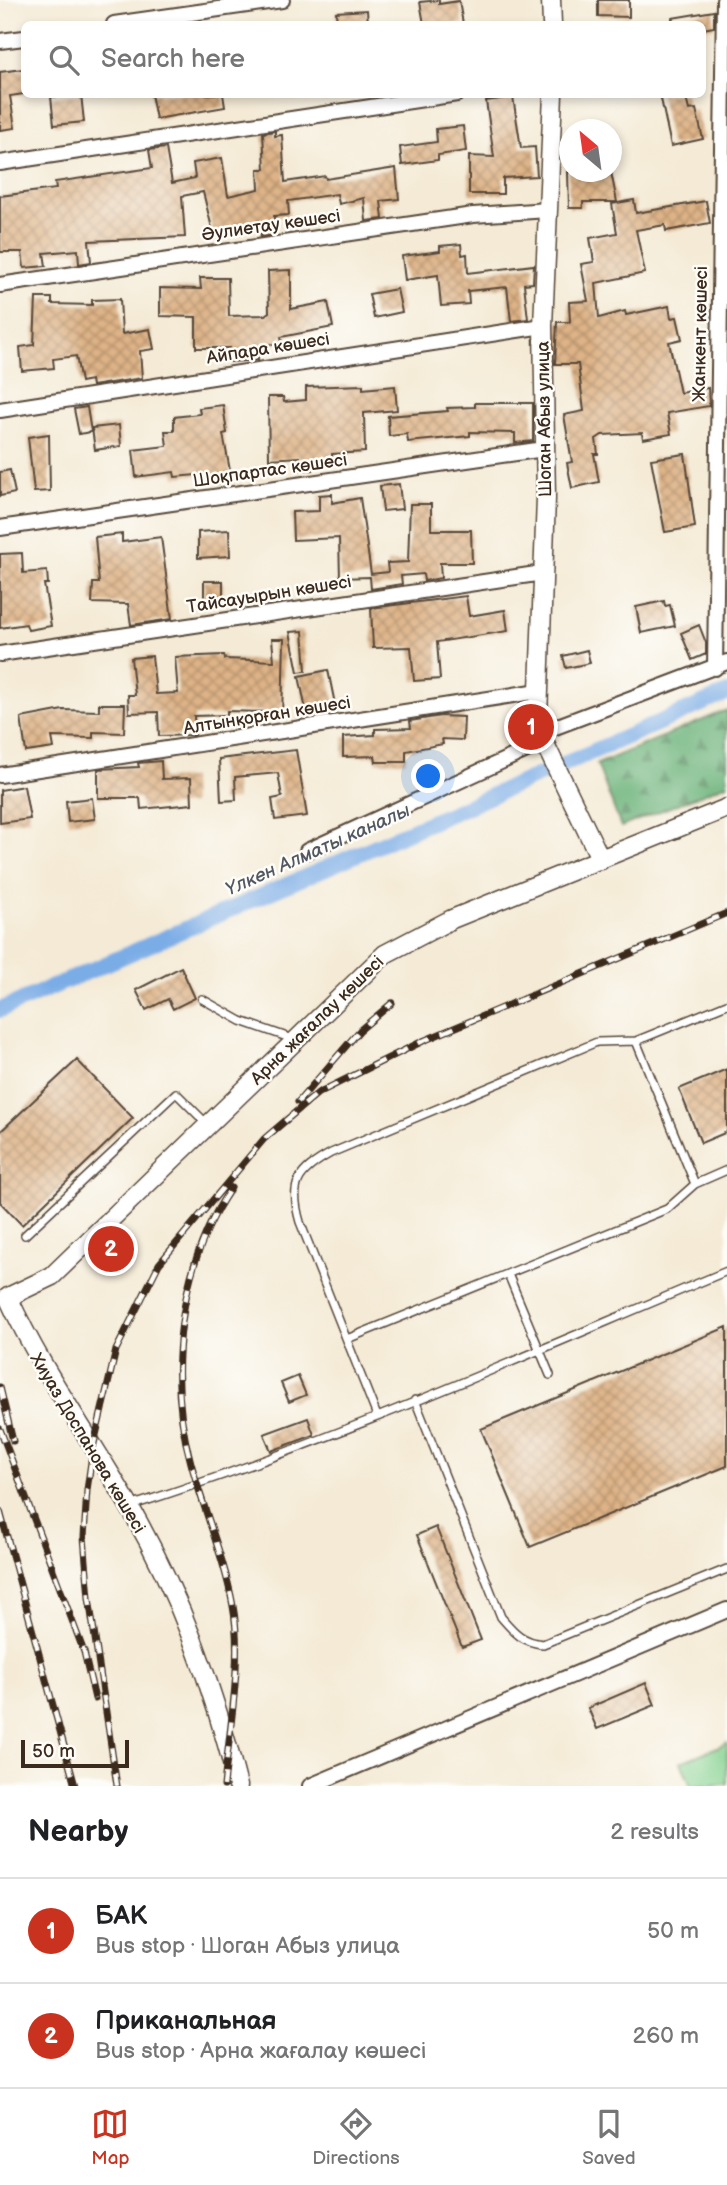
<!DOCTYPE html>
<html lang="en">
<head>
<meta charset="utf-8">
<style>
	body { margin:0; font-family:"Balsamiq Sans",sans-serif; background:#f6f6f6; color:#202124 }
	.compass { position:absolute; left:559px; top:119px; width:63px; height:63px; border-radius:50%; background:#fff; box-shadow:0 4px 10px #0003; rotate:331deg }
	.scale { position:absolute; left:21px; bottom:18px; width:108px; box-sizing:border-box; padding-left:7px; border:4px solid #3b2a1e; border-top:0; font-size:19px; line-height:24px; white-space:nowrap; color:#3b2a1e; -webkit-text-stroke:5px #fdfcf7; paint-order:stroke }
	.you { position:absolute; left:429px; top:777px; width:24px; height:24px; margin:-18px; border:5px solid #fff; border-radius:50%; background:#1a73e8; box-shadow:0 0 0 10px #1a73e833 }
	.badge { display:grid; place-items:center; width:46px; height:46px; border-radius:50%; background:#c8321e; color:#fff; font-size:23px; font-weight:700 }
	.pin { position:absolute; translate:-50% -50%; border:4px solid #fff; box-shadow:0 2px 7px #0006 }
	.list { margin:0; padding:0; list-style:none }
	h2 { display:flex; justify-content:space-between; align-items:center; height:91px; margin:0; padding:0 28px; font-size:30px }
	h2 small { font-size:23px; font-weight:400; color:#757577 }
	.list li { display:grid; grid-template-columns:46px 1fr auto; gap:21px; align-items:center; box-sizing:border-box; height:105px; padding:0 28px; border-top:2px solid #e0e0e0 }
	.list b { display:block; font-size:26px; white-space:nowrap }
	.list p { margin:0; font-size:23px; white-space:nowrap; color:#757577 }
	.list em { font-size:23px; font-style:normal; color:#757577 }
	.icon { flex:none; width:38px; height:38px; fill:none; stroke:currentColor; stroke-width:2; stroke-linecap:round; stroke-linejoin:round }
	.map { position:relative; flex:none; width:727px; height:1786px; overflow:hidden }
	.search { position:absolute; background:#fff; box-shadow:0 4px 10px #0003; left:21px; right:21px; top:21px; height:77px; display:flex; align-items:center; gap:18px; box-sizing:border-box; padding:0 24px; border-radius:10px; color:#757577; font-size:26px }
	.sheet { height:301px; background:#fff }
	nav { display:flex; justify-content:space-around; align-items:center; box-sizing:border-box; height:98px; border-top:2px solid #e0e0e0; background:#fff; font-size:19px; color:#757577 }
	nav a { display:grid; justify-items:center; gap:4px }
	nav .on { color:#c8321e }
	.map>svg:first-child { display:block }
	.forest { fill:url(#forest-firs); stroke:#526e4c; stroke-width:2 }
	.pitch { fill:#83d08e; stroke:#5f7d56; stroke-width:2 }
	.lines { fill:none; stroke-linecap:round; stroke-linejoin:round }
	.canal { stroke:#7aace6; stroke-width:16 }
	.building { fill:url(#building-cross-hatch) }
	.service-casing { stroke:#574739; stroke-width:10 }
	.minor-casing { stroke:#574739; stroke-width:18 }
	.tertiary-casing { stroke:#574739; stroke-width:21 }
	.service { stroke:#fff; stroke-width:7 }
	.minor { stroke:#fff; stroke-width:14 }
	.tertiary { stroke:#fff; stroke-width:18 }
	.rail-casing { stroke:#3b2a1e; stroke-width:7 }
	.rail { stroke:#fdfcf7; stroke-width:4.5; stroke-dasharray:13; stroke-linecap:butt }
	.labels { text-anchor:middle; stroke-width:5; stroke-linejoin:round; paint-order:stroke }
	.street-label { font-size:18px; fill:#3b2a1e; stroke:#fdfcf7 }
	.water-label { font-size:19px; font-style:italic; fill:#515864; stroke:#fdfcf7 }
</style>
</head>
<body>
<div class="map">
<svg width="727" height="1786" viewBox="0 0 727 1786">
	<defs>
		<pattern id="forest-firs" width="22" height="20" patternUnits="userSpaceOnUse" patternTransform="scale(1.75)"><rect width="22" height="20" fill="#6ab279"/><path d="M5 1l3.5 6h-7zM16 11l3.5 6h-7z" fill="#589163"/></pattern>
		<pattern id="building-cross-hatch" width="8" height="8" patternUnits="userSpaceOnUse" patternTransform="scale(1.75)"><rect width="8" height="8" fill="#deb387"/><path d="M0 0l8 8M0 8l8-8" fill="none" stroke="#b5926e"/></pattern>
	</defs>
	<rect width="100%" height="100%" fill="#fdfcf7"/>
	<filter id="ink" filterUnits="userSpaceOnUse"><feTurbulence type="fractalNoise" baseFrequency=".0143" numOctaves="2"/><feDisplacementMap in="SourceGraphic" scale="14" xChannelSelector="R" yChannelSelector="G"/><feConvolveMatrix kernelMatrix="1 2 1 2 8 2 1 2 1" color-interpolation-filters="sRGB"/></filter>
	<filter id="wash" filterUnits="userSpaceOnUse"><feTurbulence type="fractalNoise" baseFrequency=".00686" numOctaves="4" result="noise"/><feDisplacementMap in="SourceGraphic" scale="28" xChannelSelector="R" yChannelSelector="G"/><feGaussianBlur stdDeviation="1.57" result="paint"/><feColorMatrix in="noise" values="0 0 0 0 0 0 0 0 0 0 0 0 0 0 0 0 0 1.4 0 .05"/><feComposite in="paint" operator="in"/></filter>
	<g filter="url(#wash)">
		<rect width="100%" height="100%" fill="#f4ead5"/>
		<path class="forest" d="M727,710V784L621,827L597,764Z"/>
		<path class="pitch" d="M727,1743V1784L691,1786L681,1762Z"/>
		<g class="lines">
			<path class="canal" d="M0,1010L727,693"/>
		</g>
		<g id="blocks">
			<path class="building" d="M439,0V4L459,1L463,24H424L420,2Z
				M598,0H629V17L598,16Z
				M367,10L368,24H337L336,12Z
				M714,11V27L703,29V24H672V18Z
				M24,69V94L10,96L15,128L0,130V72Z
				M81,94L84,122L54,125L51,97Z
				M151,94H223L225,107L156,119Z
				M660,94H685L689,110L696,109L703,139L671,146Z
				M513,97L521,148L535,147L537,176L503,178V194H469V156L494,157L486,101Z
				M463,126L466,151L438,155V160L402,165L400,147L437,142L436,129Z
				M275,131V136L282,135L285,182L325,176L326,179L396,168L399,199L381,201L383,219L366,221L364,198L339,204L337,194L288,201L289,215L274,216L275,235L261,237L260,221L213,232L203,192L182,196L185,237L89,241L91,262L79,264L78,250L44,253L46,266L24,268L22,252H0V196L56,189L55,182L152,168L149,150L166,148L172,183L195,178L193,163L222,158L228,196L259,189L258,169H265L263,133Z
				M568,172H611L617,202H583V208H569Z
				M634,200L636,213L706,201L710,223L666,231L665,225L636,230L645,273L596,283L599,318L625,311L626,315L669,306L671,318L677,317L682,339L669,342L680,393L708,388L709,406L667,413L671,434L643,439L642,433L602,435L596,439L598,454H594L599,482L572,488L567,463L572,462L564,415L584,411L578,364H555L557,322H570L569,302L588,301L581,264L594,262L590,238L617,233L612,204Z
				M461,244L462,255L467,254L468,273L534,265L533,283L524,284L528,319L511,321L507,287L468,291L469,304L441,306L438,275L405,280L402,256L440,251V246Z
				M291,270V309L328,302L333,327L281,337L282,343L258,346V360L230,362V348H196V317L160,316V288L201,289L200,278H228L229,316L265,315L269,312L268,271Z
				M397,289L402,312L374,318L369,294Z
				M36,298H52V304L92,305V300L120,299L122,334L150,329L154,349L140,351L142,378L92,386L91,380L81,382L76,356L53,359L54,368L22,371L20,347L34,345Z
				M363,385V389L395,386L397,410L364,413L365,452L332,454V459H313V470H300V457L269,459L268,397H283L284,402L306,400V387Z
				M475,403H533V441L515,443V433L470,432V436L408,442L407,434L389,436L388,416L448,411L447,408L475,407Z
				M223,405L227,433L223,434L232,481L217,484L216,476L208,478L207,474L175,477L174,472L136,477L133,450L167,446L165,431H174V417L200,414L199,408Z
				M87,407L91,432L79,434L74,409Z
				M119,425L121,446L95,450L92,428Z
				M49,434L50,491L34,492L28,437Z
				M685,454L695,527L665,532L651,459Z
				M10,470L15,493L0,496V472Z
				M399,484L402,509L383,511L380,486Z
				M332,494V503L360,498L371,574L388,572L387,563L408,562L410,504H431V530H471L472,563H440L441,578L424,581L423,574L401,576L402,584L371,589L370,577L340,578L339,538L293,540L292,512L319,511V495Z
				M229,530L230,556L198,558V532Z
				M122,534V542L161,537L172,619L131,625L128,604L92,603L93,583H99L95,537Z
				M22,553L23,573L47,571L48,584H44L51,626L28,630L26,624L0,628V554Z
				M204,581H223V602H204Z
				M466,596L469,616L505,610L508,631L437,642L440,679L414,681L411,647L373,648L371,608Z
				M664,601L665,606L670,605L675,626L641,633L636,607Z
				M699,625L706,643V654L692,660L681,633Z
				M303,631L306,671L298,672L290,632Z
				M272,639H284L282,718L269,717V712L227,711V715L194,716L195,735L159,736L158,712L129,713L128,695H135L131,658L152,656L156,694L178,693L175,657L224,655L225,659L274,661Z
				M587,650L590,663L566,668L563,656Z
				M328,670L336,709L323,711L322,706L306,710L299,676Z
				M99,704H125L124,733L93,732V738L52,737L54,748L26,752L21,718L63,710L99,711Z
				M441,716L464,717L463,740L442,739L443,744L406,751V762H376L375,756L343,757V737L375,735V729L411,728L410,721Z
				M296,750L307,816L275,820L272,799L282,797L278,773L235,777L236,800L221,801L219,759Z
				M161,761L162,779L191,778L192,804L141,809L140,798H98V769L139,767L138,763Z
				M24,786L30,819L0,823V790Z
				M92,798L95,819L68,822L66,801Z
				M181,967L195,998L173,1009L168,999L146,1010L136,990Z
				M77,1060L133,1118L22,1225L0,1202V1132Z
				M727,1069V1132L701,1143L679,1089Z
				M727,1327V1466L530,1547L481,1429Z
				M298,1376L306,1395L289,1402L281,1383Z
				M308,1418L314,1435L271,1451L264,1434Z
				M436,1527L481,1640L462,1647L417,1535Z
				M646,1683L655,1705L597,1729L588,1708Z"/>
		</g>
	</g>
	<g filter="url(#ink)">
		<use href="#blocks" fill-opacity="0" stroke="#574739" stroke-width="2"/>
		<g class="lines">
			<defs>
				<path id="service" d="M202,999L241,1021L293,1039
					M636,1041L695,1184
					M25,1235L176,1093L207,1124
					M508,1274L550,1375
					M347,1339L667,1209L695,1184L727,1170
					M415,1400L501,1617C514,1632 522,1642 543,1644L727,1569
					M377,1416L300,1222C289,1184 297,1172 331,1153L597,1042L636,1041L727,1004
					M130,1506C334,1442 530,1353 727,1271"/>
				<path id="minor" d="M114,24L282,0
					M0,41L24,38
					M0,163L457,94
					M0,285L473,215L548,210
					M0,410L543,326
					M0,528L544,449
					M0,654L543,573
					M715,668L724,0
					M542,732L727,662
					M0,775L539,691
					M307,851L544,742
					M310,1786L727,1610"/>
				<path id="tertiary" d="M551,0L552,24
					M553,94L543,326L546,498L538,717L544,742L601,860
					M238,1786C214,1689 178,1590 128,1504C88,1434 41,1370 8,1297L52,1276L385,954L452,919L727,808"/>
			</defs>
			<use href="#service" class="service-casing"/>
			<use href="#minor" class="minor-casing"/>
			<use href="#tertiary" class="tertiary-casing"/>
			<use href="#service" class="service"/>
			<use href="#minor" class="minor"/>
			<use href="#tertiary" class="tertiary"/>
			<defs>
				<path id="rail" d="M298,1102L360,1030L392,1003
					M0,1387L13,1441
					M0,1429L84,1652L95,1699
					M0,1511L75,1786
					M117,1786L89,1598L84,1537L87,1490L93,1448L116,1350L159,1264L264,1139L318,1093L423,1041L727,913
					M224,1786C229,1731 243,1660 233,1606C224,1557 204,1511 191,1463C166,1376 179,1263 231,1188"/>
			</defs>
			<use href="#rail" class="rail-casing"/>
			<use href="#rail" class="rail"/>
		</g>
	</g>
	<g class="labels">
		<g class="street-label">
			<text transform="translate(271 225) rotate(-8)" y="6">Әулиетау көшесі</text>
			<text transform="translate(700 334) rotate(-89)" y="6">Жанкент көшесі</text>
			<text transform="translate(268 348) rotate(-9)" y="6">Айпара көшесі</text>
			<text transform="translate(544 419) rotate(-91)" y="6">Шоган Абыз улица</text>
			<text transform="translate(270 470) rotate(-8)" y="6">Шоқпартас көшесі</text>
			<text transform="translate(269 594) rotate(-9)" y="6">Тайсауырын көшесі</text>
			<text transform="translate(267 715) rotate(-9)" y="6">Алтынқорған көшесі</text>
			<text transform="translate(317 1020) rotate(-44)" y="6">Арна жағалау көшесі</text>
			<text transform="translate(88 1443) rotate(59)" y="6">Хиуаз Доспанова көшесі</text>
		</g>
		<g class="water-label">
			<text transform="translate(317 849) rotate(-24)" y="7">Үлкен Алматы каналы</text>
		</g>
	</g>
</svg>
<svg class="compass" viewBox="-18 -18 36 36"><path d="M0-13l5 13h-10z" fill="#e53935"/><path d="M0 13l5-13h-10z" fill="#757577"/></svg>
<div class="scale">50 m</div>
<div class="you"></div>
<div class="pin badge" style="left:531px;top:727px">1</div>
<div class="pin badge" style="left:111px;top:1249px">2</div>
<div class="search"><svg class="icon" aria-label="search" viewBox="0 0 24 24"><circle cx="10" cy="10" r="6"/><path d="M15 15l6 6"/></svg>Search here</div>
</div>
<section class="sheet">
<h2>Nearby<small>2 results</small></h2>
<ul class="list">
<li><span class="badge">1</span><div><b>БАК</b><p>Bus stop · Шоган Абыз улица</p></div><em>50 m</em></li>
<li><span class="badge">2</span><div><b>Приканальная</b><p>Bus stop · Арна жағалау көшесі</p></div><em>260 m</em></li>
</ul>
</section>
<nav>
<a class="on"><svg class="icon" aria-label="map" viewBox="0 0 24 24"><path d="M3 6l6-2 6 2 6-2v14l-6 2-6-2-6 2zM9 4v14M15 6v14"/></svg>Map</a>
<a><svg class="icon" aria-label="directions" viewBox="0 0 24 24"><path d="M12 3l9 9-9 9-9-9zM9 14v-3h6M13 9l2 2-2 2"/></svg>Directions</a>
<a><svg class="icon" aria-label="saved" viewBox="0 0 24 24"><path d="M7 4h10v16l-5-4-5 4z"/></svg>Saved</a>
</nav>
</body>
</html>
